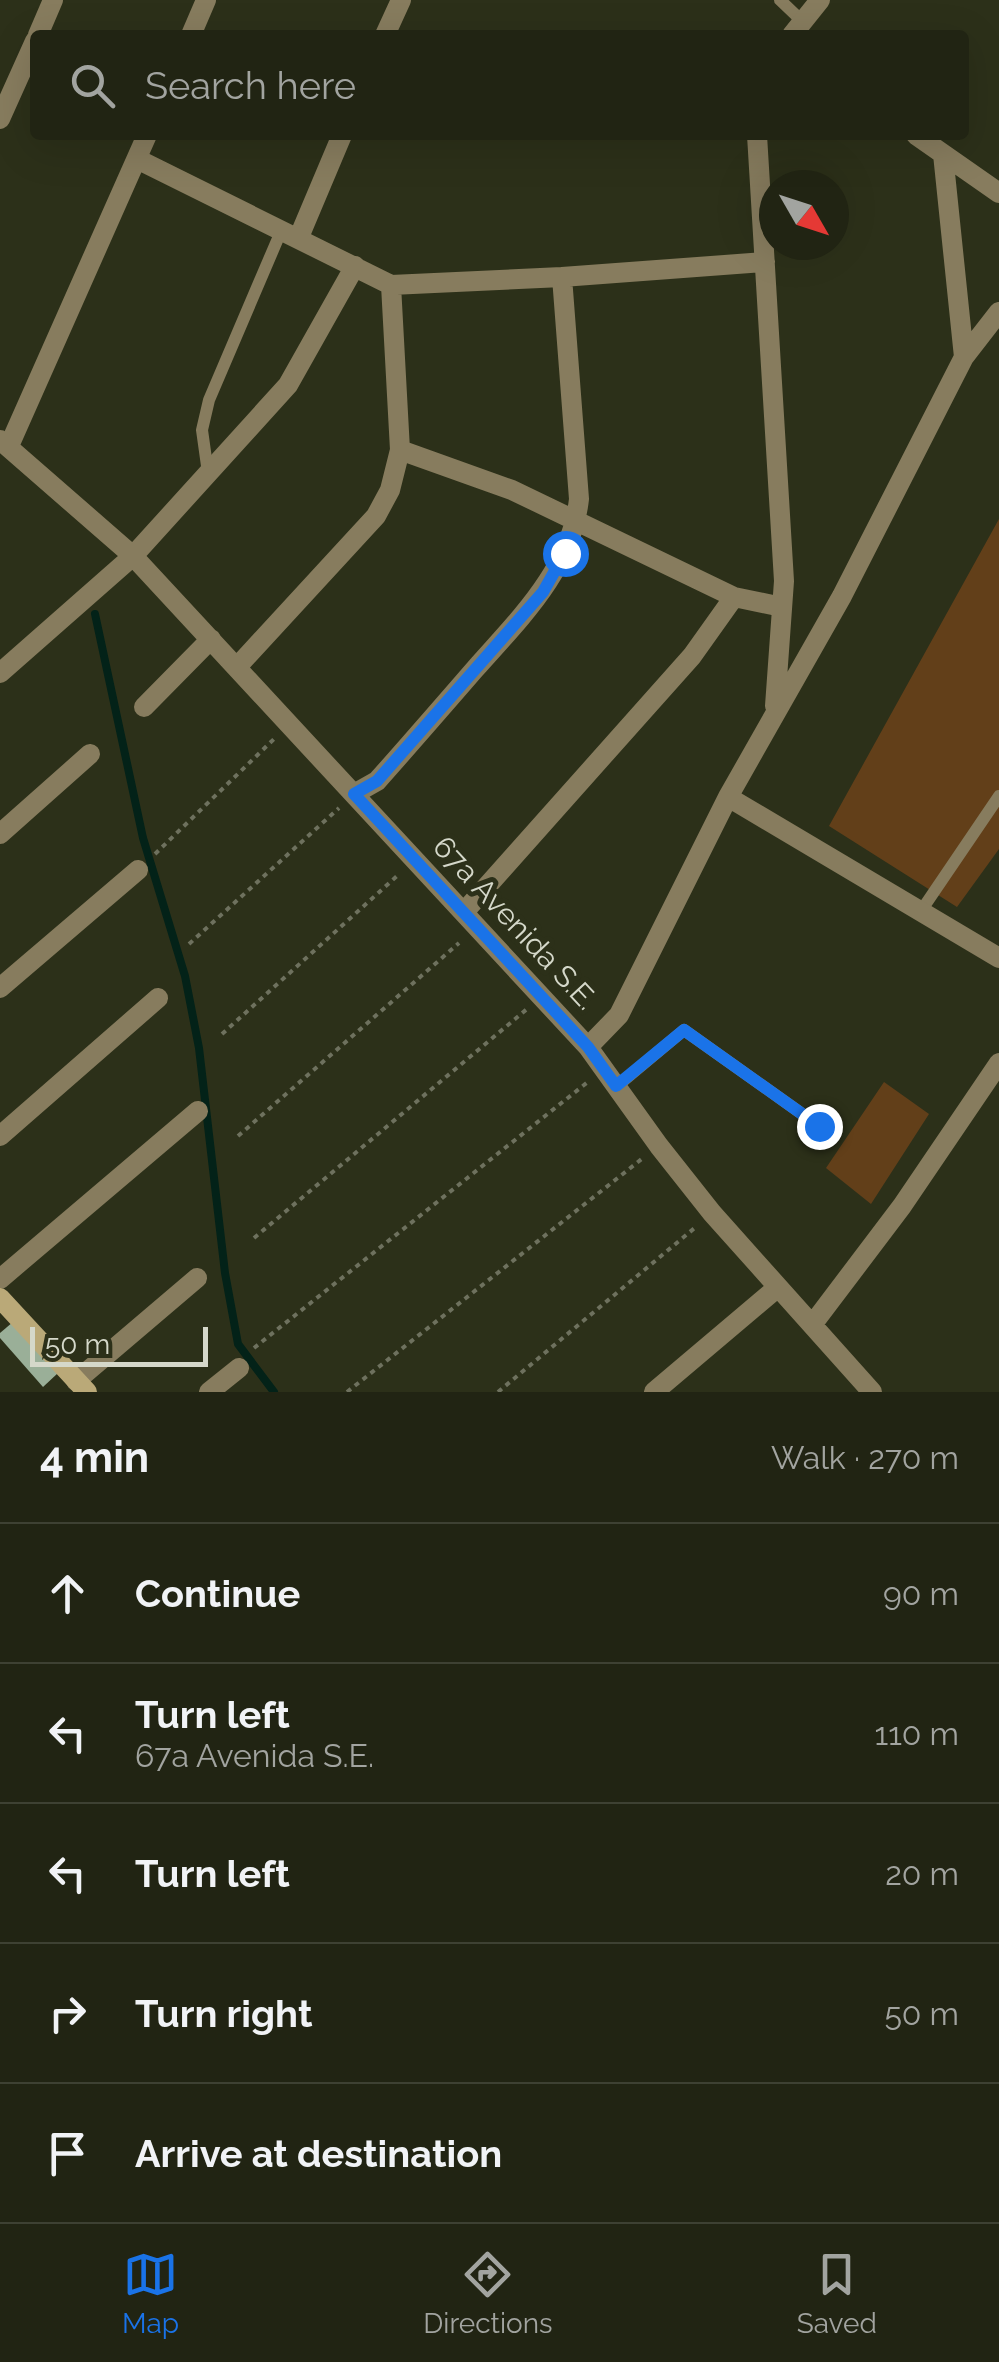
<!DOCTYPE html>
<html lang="en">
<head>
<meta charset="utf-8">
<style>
	body { margin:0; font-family:Raleway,sans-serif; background:#292c1c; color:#f1f3f6 }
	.compass { position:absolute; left:759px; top:170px; width:90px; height:90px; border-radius:50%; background:#212413; box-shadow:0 10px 40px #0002; rotate:129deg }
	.scale { position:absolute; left:30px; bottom:25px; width:178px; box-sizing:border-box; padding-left:10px; border:5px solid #d5d8ca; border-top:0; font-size:28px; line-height:35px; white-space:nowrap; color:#d5d8ca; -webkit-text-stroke:8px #2c3019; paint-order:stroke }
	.stop { position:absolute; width:30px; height:30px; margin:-22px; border:8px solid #1a73e8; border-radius:50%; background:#fff }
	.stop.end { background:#1a73e8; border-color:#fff; box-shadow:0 2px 10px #0008 }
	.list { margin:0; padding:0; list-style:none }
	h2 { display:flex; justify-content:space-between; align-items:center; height:130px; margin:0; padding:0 40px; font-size:42px }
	h2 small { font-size:32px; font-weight:400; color:#a2a4a0 }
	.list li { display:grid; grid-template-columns:65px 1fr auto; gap:30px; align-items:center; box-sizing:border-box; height:140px; padding:0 40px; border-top:2px solid #3e4133 }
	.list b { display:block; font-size:38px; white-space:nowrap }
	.list p { margin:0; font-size:32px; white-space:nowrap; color:#a2a4a0 }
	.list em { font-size:32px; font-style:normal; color:#a2a4a0 }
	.icon { flex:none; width:55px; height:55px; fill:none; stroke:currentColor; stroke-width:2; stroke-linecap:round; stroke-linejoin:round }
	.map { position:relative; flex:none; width:999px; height:1392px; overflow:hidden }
	.search { position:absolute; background:#212413; box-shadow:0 10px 40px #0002; left:30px; right:30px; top:30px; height:110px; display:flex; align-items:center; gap:25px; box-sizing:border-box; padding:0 35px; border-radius:10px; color:#a2a4a0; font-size:38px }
	.sheet { height:830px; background:#212413 }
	nav { display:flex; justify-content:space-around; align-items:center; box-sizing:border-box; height:140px; border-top:2px solid #3e4133; background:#212413; font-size:28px; color:#a2a4a0 }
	nav a { display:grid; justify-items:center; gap:5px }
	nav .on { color:#1a73e8 }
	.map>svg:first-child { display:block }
	.green { fill:#623f19 }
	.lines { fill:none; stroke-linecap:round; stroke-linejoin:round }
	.stream { stroke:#032218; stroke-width:8 }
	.building { fill:#9aaf98 }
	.path { stroke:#6e715e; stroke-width:4; stroke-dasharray:5 5; stroke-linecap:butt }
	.lane { stroke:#877c5e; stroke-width:12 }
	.street { stroke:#877c5e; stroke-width:20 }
	.secondary { stroke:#baa978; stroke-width:20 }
	.route { stroke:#1a73e8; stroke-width:12 }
	.labels { text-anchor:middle; stroke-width:10; stroke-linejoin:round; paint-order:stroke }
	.street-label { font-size:30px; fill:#d5d8ca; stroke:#2c3019 }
</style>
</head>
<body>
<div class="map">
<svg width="999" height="1392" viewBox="0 0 999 1392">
	<rect width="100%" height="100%" fill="#2c3019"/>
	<path class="green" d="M999,519V849L957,907L829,826Z
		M884,1082L929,1114L871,1204L826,1168Z"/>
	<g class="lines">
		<path class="stream" d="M95,614L143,838L185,976L199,1048L225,1273L238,1344L274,1392"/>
	</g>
	<path class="building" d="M13,1322L58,1373L43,1387L0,1338V1333Z"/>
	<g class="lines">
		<path class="path" d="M155,854L274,739
			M189,944L339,808
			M222,1034L397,876
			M238,1136L459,943
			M254,1238L527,1009
			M254,1348L589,1081
			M347,1392L643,1158
			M498,1392L697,1226"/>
		<path class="lane" d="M780,0L802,21
			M208,473L202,430L209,400L282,229
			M921,911L999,796
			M616,1087L684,1030L819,1126"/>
		<path class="street" d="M38,35L53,0
			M191,35L206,0
			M385,35L401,0
			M792,35L820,0
			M0,119L35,41
			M757,135L784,581L775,706
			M916,135L999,193
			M943,154L964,357
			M137,159L391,285L562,277L765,262
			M299,237L342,135
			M0,440L133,556L588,1047L659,1146L712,1213L872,1392
			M9,446L147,135
			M400,450L512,490L734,597L782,607
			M237,667L376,516L390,490L400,450L391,285
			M0,673L133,556L288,385L355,266
			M144,707L211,639
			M354,794L377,781C410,744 442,707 475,669C520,618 571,570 579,499L562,277
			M728,797L999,958
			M0,834L90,754
			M464,912L692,656L734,597
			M0,988L138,870
			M588,1047L619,1015L728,797L842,596L964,357L999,312
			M0,1136L158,998
			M0,1279L198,1111
			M812,1325L902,1206L999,1063
			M76,1381L197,1278
			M209,1392L239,1368
			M654,1392L778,1287"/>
		<path class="secondary" d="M0,1298L87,1392"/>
	</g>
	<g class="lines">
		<path class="route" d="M565,553L543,592L377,781L354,794L588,1047L616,1086L684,1030L819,1126"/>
	</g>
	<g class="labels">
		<g class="street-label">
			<text transform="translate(515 923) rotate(47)" y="10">67a Avenida S.E.</text>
		</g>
	</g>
</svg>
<svg class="compass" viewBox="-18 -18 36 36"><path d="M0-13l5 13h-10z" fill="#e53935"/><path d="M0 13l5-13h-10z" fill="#a2a4a0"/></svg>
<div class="scale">50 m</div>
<div class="stop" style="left:565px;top:553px"></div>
<div class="stop end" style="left:819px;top:1126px"></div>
<div class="search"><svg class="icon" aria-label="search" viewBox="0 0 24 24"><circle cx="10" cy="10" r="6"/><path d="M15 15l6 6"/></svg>Search here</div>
</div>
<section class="sheet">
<h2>4 min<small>Walk · 270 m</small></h2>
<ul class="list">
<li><svg class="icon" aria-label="ahead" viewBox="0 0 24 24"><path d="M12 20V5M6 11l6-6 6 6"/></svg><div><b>Continue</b></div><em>90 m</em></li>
<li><svg class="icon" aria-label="left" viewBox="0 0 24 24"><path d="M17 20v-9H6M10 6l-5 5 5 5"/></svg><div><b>Turn left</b><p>67a Avenida S.E.</p></div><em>110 m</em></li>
<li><svg class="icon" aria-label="left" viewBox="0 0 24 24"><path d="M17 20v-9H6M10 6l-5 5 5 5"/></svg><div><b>Turn left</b></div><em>20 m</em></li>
<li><svg class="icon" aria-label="right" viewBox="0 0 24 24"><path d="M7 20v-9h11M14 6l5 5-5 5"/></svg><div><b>Turn right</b></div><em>50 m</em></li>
<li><svg class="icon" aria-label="arrive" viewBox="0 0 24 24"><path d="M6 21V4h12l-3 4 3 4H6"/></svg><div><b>Arrive at destination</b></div></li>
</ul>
</section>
<nav>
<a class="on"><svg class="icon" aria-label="map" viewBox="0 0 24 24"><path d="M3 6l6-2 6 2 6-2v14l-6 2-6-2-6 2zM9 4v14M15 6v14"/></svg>Map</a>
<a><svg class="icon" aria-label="directions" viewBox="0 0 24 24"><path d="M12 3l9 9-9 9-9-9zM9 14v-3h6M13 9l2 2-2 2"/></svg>Directions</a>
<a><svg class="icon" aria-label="saved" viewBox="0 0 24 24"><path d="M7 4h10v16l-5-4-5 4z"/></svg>Saved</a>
</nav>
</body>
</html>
